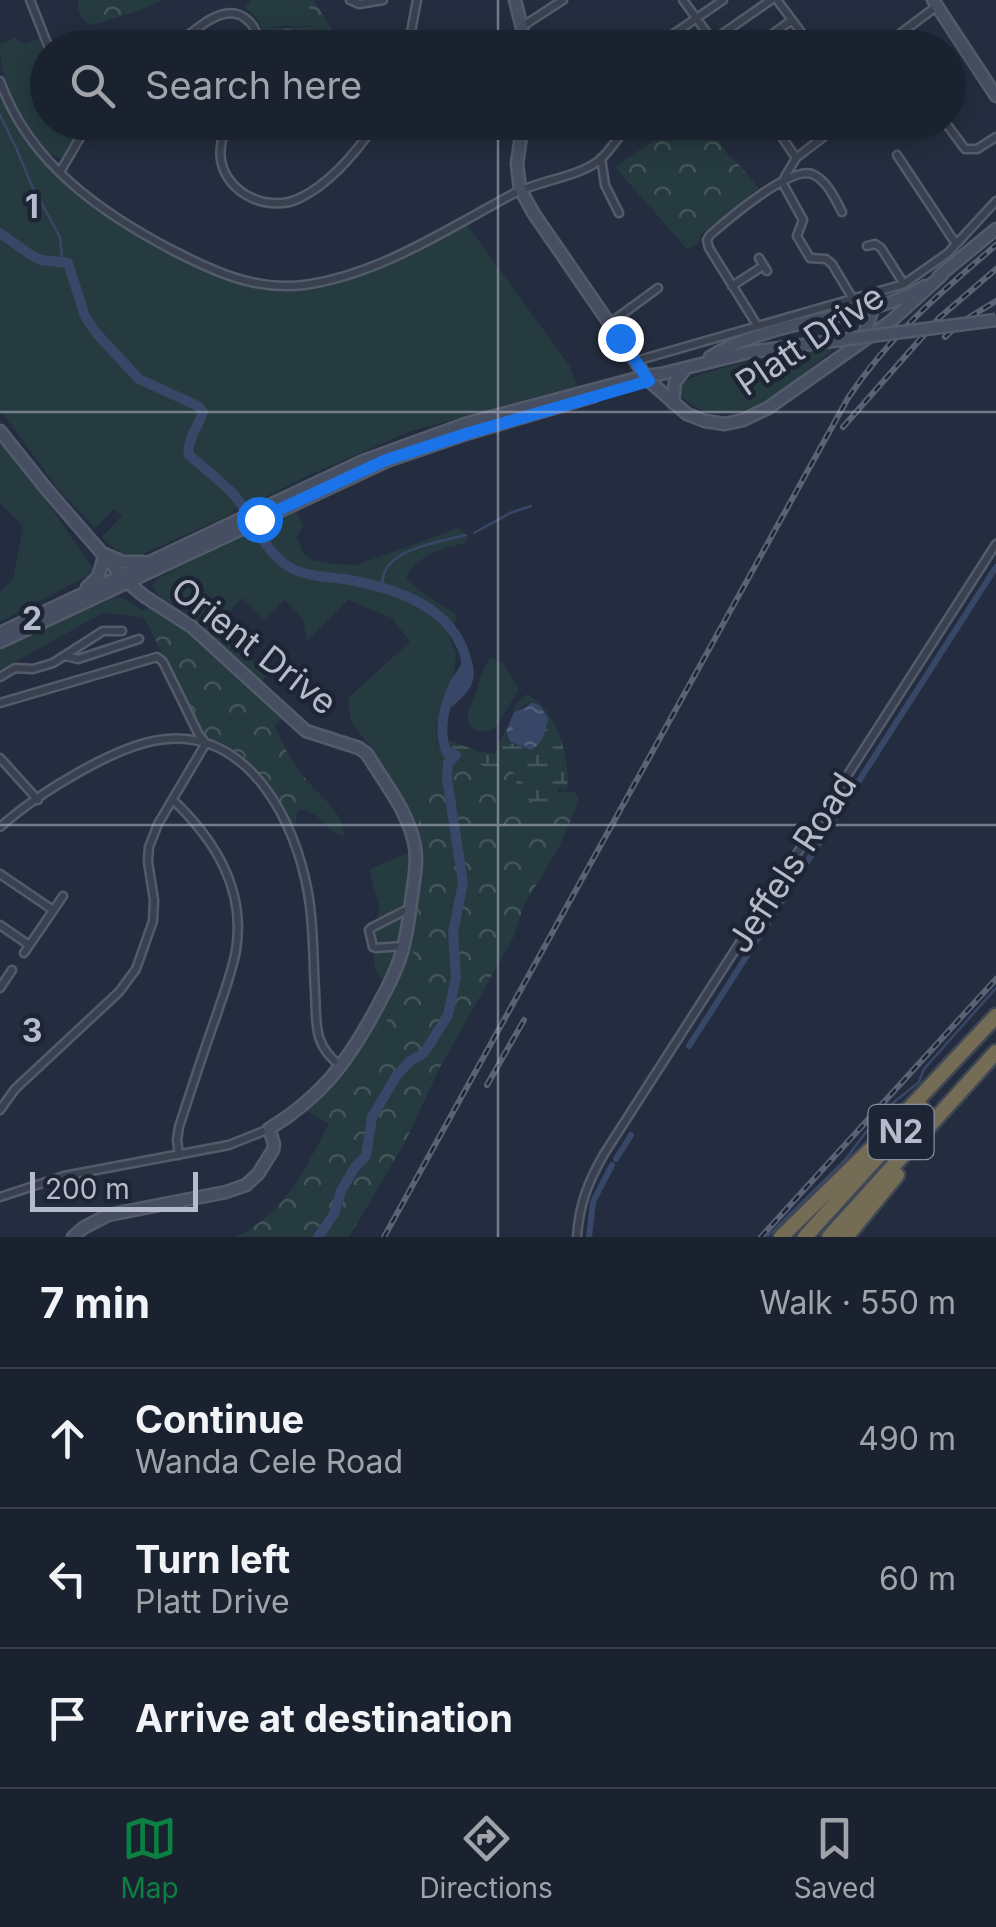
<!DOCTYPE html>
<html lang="en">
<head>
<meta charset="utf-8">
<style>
	body { margin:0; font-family:Inter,sans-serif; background:#242a37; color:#f1f3f6 }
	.scale { position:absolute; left:30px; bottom:25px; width:168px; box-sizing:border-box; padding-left:10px; border:5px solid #b5bbca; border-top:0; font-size:28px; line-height:35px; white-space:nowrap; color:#b5bbca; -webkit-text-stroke:8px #1d2534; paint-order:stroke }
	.stop { position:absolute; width:30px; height:30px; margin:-22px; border:8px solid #1a73e8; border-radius:50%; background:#fff }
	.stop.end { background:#1a73e8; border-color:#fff; box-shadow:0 2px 10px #0008 }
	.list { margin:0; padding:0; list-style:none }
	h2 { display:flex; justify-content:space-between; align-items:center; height:130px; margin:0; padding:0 40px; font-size:42px }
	h2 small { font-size:32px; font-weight:400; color:#a0a4aa }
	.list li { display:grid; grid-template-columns:65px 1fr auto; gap:30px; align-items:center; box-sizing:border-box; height:140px; padding:0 40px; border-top:2px solid #393f4b }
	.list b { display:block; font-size:38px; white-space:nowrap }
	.list p { margin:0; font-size:32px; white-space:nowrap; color:#a0a4aa }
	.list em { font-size:32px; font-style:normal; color:#a0a4aa }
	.icon { flex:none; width:55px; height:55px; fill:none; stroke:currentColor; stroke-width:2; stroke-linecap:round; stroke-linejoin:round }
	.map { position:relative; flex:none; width:996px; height:1237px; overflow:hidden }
	.search { position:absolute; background:#1b222f; box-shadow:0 5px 25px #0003; left:30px; right:30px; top:30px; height:110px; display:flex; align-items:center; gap:25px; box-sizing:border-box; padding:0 35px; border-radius:55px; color:#a0a4aa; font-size:38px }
	.sheet { height:550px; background:#1b222f }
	nav { display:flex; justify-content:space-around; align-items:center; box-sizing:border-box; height:140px; border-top:2px solid #393f4b; background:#1b222f; font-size:28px; color:#a0a4aa }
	nav a { display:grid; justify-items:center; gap:5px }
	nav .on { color:#0b8043 }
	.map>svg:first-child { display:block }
	.grass { fill:#263b40 }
	.forest { fill:url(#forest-crowns) }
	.wetland { fill:url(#wetland-marsh) }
	.water { fill:url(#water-ripples) }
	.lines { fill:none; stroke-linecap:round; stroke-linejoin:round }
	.stream { stroke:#384767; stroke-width:2.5 }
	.canal { stroke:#384767; stroke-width:6 }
	.river { stroke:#384767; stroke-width:10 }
	.street-casing { stroke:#535b6a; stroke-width:11 }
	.secondary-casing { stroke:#535b6a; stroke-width:15 }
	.highway-casing { stroke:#404857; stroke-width:19 }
	.street { stroke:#39404f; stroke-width:6 }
	.secondary { stroke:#464e62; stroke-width:10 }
	.highway { stroke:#756c55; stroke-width:14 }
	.rail-casing { stroke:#5a6376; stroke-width:6 }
	.rail { stroke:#1d2534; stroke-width:2.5; stroke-dasharray:8; stroke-linecap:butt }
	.secondary-bridge-casing { stroke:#535b6a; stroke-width:15; stroke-linecap:butt }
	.secondary-bridge { stroke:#464e62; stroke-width:10 }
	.route { stroke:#1a73e8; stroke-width:12 }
	.grid { fill:none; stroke:#b5bbca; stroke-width:2.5; stroke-opacity:0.55 }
	.labels { text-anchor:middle; stroke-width:9; stroke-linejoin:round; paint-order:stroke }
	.shield { fill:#1d2534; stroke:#878e9d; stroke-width:2.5 }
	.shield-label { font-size:32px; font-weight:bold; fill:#b5bbca }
	.street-label { font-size:35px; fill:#b5bbca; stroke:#1d2534 }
	.grid-label { font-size:32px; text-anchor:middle; font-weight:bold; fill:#b5bbca; stroke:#1d2534; stroke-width:9; stroke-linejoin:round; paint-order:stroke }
</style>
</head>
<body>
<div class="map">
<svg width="996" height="1237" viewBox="0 0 996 1237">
	<defs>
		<pattern id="forest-crowns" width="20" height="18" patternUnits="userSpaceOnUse" patternTransform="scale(2.5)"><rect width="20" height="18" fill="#263b40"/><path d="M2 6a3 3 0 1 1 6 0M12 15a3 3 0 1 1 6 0" fill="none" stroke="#43555a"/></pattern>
		<pattern id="wetland-marsh" width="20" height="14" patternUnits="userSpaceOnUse" patternTransform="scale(2.5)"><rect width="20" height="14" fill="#263b40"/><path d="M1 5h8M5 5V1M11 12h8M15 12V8" fill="none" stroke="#43555a"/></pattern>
		<pattern id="water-ripples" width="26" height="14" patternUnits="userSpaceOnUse" patternTransform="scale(2.5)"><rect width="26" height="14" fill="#384767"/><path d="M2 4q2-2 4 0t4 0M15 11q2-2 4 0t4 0" fill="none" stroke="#53607b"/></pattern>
	</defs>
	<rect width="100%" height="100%" fill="#242d3f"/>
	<path class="grass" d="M251,0H294L306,3L318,23C301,30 280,22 263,30L256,17L245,8Z
		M15,38L24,44L39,39L47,57L48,122L83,123L62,158C50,157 46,148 38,139C15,113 0,80 0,44Z
		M0,93C32,170 102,219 174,255C219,278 260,297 312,289C367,281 417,248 465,222L569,365L577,386L411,431L307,476L238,511L233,508L234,513L143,554C124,558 115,550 102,537L122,516L114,509L95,528L59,490L0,410Z
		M830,349L832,351C788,383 729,447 678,393L681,382C729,362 778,356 830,349Z
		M0,442L47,502L93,569L91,574L0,622V591L13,580L23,526L0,503Z
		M295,509L303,526L297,537L303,553L312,560L333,564L357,565L458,528L463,531L467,539L465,543C441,549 419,554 406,577C411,585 444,609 454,612L456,618L449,637L456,653L454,675L436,724L437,742L443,755C424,777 437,802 418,824L371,747L351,722L348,698L410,642L392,618L348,600L307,641L303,619L285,600L264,619L242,598L216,626L267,675L261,682C235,658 210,631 182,610C171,601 157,600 153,585L159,578Z
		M115,597L125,599L143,611L144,617L103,613L0,670V649Z
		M491,658L502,662L519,689L495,728C483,735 464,731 468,712C468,711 474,697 475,696C480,683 481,668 491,658Z
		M411,852L400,943L386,984L375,970L372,931L378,919L379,905L369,869Z
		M410,946L415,956L409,971L410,987L407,997L389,1014L364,1065L337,1100L326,1122L307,1111C340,1081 361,1049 382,1010C394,989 404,969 410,946Z"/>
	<path class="forest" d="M78,0H162C149,6 138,12 124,15C102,21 79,39 78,0Z
		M294,0H314L333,31L328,47H261L263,30L267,28L307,27L318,23L306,3Z
		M679,123H707L727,154L741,167L758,188L701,234L699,242L688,250L615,167Z
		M148,608C182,615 253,691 282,718L275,726C282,745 295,767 309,783C325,802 340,808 345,836C326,834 321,809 299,810L296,814V826L293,829C279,801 262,772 236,754C224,746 211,744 202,733L144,617L143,611Z
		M443,755L456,761L467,757L489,769L505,766L512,770L520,793L575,792L578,799L575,810L558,849L524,905L513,938L439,1069L405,1142L349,1237H322L332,1223L319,1228L314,1237H236C288,1210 302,1174 329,1124L326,1122L337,1100L364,1065L398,998L402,1001L407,997L410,987L409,971L415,957L410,946L422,852L418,824L428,804L434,766Z"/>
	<path class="wetland" d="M527,695C557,709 571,760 567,790L559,787L554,807L548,809L534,804L520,793L512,770L505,766L489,769L467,757L458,759L460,754L456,749H449L447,746L448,740L480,752L495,754L505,731L510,743L531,750L537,748L548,718L544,711L532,701L514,711L515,706L523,697Z"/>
	<path class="water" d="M532,702L540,706L548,718C546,729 542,746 531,750L510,742L506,731L514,712L526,707Z"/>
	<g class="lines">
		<path class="stream" d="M0,115L17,150L32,186L60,237L62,258L65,261
			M474,533L510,513L531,506
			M383,587C377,550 439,542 466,535
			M767,1237L845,1160L866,1132L875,1125L893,1103L919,1082L924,1069L996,988
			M792,1237L799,1228"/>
		<path class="canal" d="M689,1046L996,567
			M616,1159L631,1135
			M589,1237L593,1202L612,1165"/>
		<path class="river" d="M0,233L31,255L41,260L68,263L85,316L96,333L139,379L198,406L203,412C199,425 186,441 189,455C204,468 221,481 235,496C254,519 264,553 291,568C306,576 327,577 344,579C386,586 440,601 460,643C463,648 467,660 466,665C464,671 457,679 454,685C444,706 438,730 446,751L456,755L448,763L447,778L463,883L453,933L456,977L448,1015L424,1053L410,1061L397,1075L372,1117L366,1156L355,1167L341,1191L334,1214L318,1237
			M450,702C464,689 473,682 467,662"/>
		<defs>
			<path id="street" d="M30,0L49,48
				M350,0L359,4L383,0
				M683,0L718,48
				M777,0L813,48
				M523,26L563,0
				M173,48C191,34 222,1 245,18C256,26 258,35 257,48
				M408,48L417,0
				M653,48L723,0
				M702,48L771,0
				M753,48L792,20
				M896,48L895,42L901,33L937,6
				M0,81C29,163 101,213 174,251C215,272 256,291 304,285C378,275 446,230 511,195C537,180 580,178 602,158C612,148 621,134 630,122
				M227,122C223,135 219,147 221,160C227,195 270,213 300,198C331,183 358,150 377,122
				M772,122L796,158L782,182L803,220L797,236L810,258L826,259L832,264L853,299
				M945,122L965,149H977L996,137
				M778,132L791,122
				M897,155L956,244
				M601,158L605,185L619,213
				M796,158L843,122
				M60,172L89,122
				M867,246L875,244L881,248L904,284
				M759,258L767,271
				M732,286L763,266
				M610,323L658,288
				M757,325L709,248L707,240L710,235C727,220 790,166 812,174C827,180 835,199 842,212
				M636,361L904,284L948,253L996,201
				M65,656L78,659L139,639
				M0,677L15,668L33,669L53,663L103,631H122
				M0,703L157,657L163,662L199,735L206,743L158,824L149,847L148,862L154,900L153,921L136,969L119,992L15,1089L0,1110
				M0,758L38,800
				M173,800C215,840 246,889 236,950C232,973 223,995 216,1017C203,1053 191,1090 179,1127L177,1140L179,1155
				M0,827C36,795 119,742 167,739C251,732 296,823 308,893C314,925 313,959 315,992C316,1006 315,1023 319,1037C323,1050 331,1059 342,1067
				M0,874L53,910
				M0,925L29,945
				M403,946L376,948L373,947L369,930L371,928L410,908
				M24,953L63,896
				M0,988L12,970
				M0,1197L64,1176L229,1145L269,1129
				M577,1237C579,1205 588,1182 604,1154L996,544"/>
			<path id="secondary" d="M515,0L527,48
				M933,0L996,96
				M523,122L517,164L520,189L534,214L649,381L687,414L705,421L725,424L743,420L768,408L890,322L942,275
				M939,276L996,229
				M862,340L873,309
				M710,357C743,337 784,327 821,319C857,311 893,306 925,286
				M673,403L675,382L686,368
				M0,431L48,491L127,582L144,596L192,627L306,731L359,748L367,754C384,782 407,810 414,842C419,861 413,883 411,903C409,918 407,933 403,948C397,971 386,990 375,1011C346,1064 321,1097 269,1129L274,1144L273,1150L258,1174L246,1185L226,1192L108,1215L83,1228L73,1237
				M102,553L123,562H143
				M87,587L98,577L104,557
				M0,633L363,461L465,424L645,376L661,374L750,352L840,340
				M0,642L387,461L469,433L594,396"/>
			<path id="highway" d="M781,1237L876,1144L996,1016
				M805,1237L922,1108
				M829,1237L996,1052
				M846,1237L897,1175"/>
		</defs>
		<use href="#street" class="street-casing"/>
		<use href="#secondary" class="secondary-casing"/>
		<use href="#highway" class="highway-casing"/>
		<use href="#street" class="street"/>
		<use href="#secondary" class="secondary"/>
		<use href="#highway" class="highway"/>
		<defs>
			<path id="rail" d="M945,337L960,323L996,301
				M843,427L939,318L996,269
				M487,1085L524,1020
				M384,1237L848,398C890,335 939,294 996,245
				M761,1237L996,979"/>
		</defs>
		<use href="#rail" class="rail-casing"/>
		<use href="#rail" class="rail"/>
		<defs>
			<path id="secondary-bridge" d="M840,340L996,320"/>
		</defs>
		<use href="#secondary-bridge" class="secondary-bridge-casing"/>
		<use href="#secondary-bridge" class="secondary-bridge"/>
	</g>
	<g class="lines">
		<path class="route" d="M259,519L386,460L469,433L649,381L620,338"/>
	</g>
	<path class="grid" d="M498,0V48M498,122V1237M0,412H996M0,825H996"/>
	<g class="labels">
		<rect class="shield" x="868.5" y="1105" width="65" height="54" rx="8"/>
		<g class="shield-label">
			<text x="901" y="1143">N2</text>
		</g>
		<g class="street-label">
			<text transform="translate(810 340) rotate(-34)" y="12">Platt Drive</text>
			<text transform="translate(254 646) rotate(38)" y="12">Orient Drive</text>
			<text transform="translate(792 863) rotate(-57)" y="12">Jeffels Road</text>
		</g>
	</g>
	<g class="grid-label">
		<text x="32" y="218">1</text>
		<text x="32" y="630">2</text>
		<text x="32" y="1042">3</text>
	</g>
</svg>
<div class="scale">200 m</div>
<div class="stop" style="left:259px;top:519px"></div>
<div class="stop end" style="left:620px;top:338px"></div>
<div class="search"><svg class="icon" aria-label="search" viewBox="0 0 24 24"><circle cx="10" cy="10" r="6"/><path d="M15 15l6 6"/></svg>Search here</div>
</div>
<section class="sheet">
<h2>7 min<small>Walk · 550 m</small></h2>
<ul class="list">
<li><svg class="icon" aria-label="ahead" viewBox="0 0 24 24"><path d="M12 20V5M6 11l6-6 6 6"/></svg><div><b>Continue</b><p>Wanda Cele Road</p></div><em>490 m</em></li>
<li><svg class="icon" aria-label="left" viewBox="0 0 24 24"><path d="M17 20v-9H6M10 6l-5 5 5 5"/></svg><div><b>Turn left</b><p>Platt Drive</p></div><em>60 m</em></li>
<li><svg class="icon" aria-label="arrive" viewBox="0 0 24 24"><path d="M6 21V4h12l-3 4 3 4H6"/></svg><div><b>Arrive at destination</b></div></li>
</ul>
</section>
<nav>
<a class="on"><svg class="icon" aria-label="map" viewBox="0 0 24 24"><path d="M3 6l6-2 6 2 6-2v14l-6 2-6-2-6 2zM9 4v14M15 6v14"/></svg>Map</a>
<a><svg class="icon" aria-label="directions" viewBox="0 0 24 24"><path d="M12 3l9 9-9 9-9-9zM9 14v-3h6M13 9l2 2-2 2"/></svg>Directions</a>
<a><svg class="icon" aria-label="saved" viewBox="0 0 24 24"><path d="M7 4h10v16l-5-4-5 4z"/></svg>Saved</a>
</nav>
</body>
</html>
